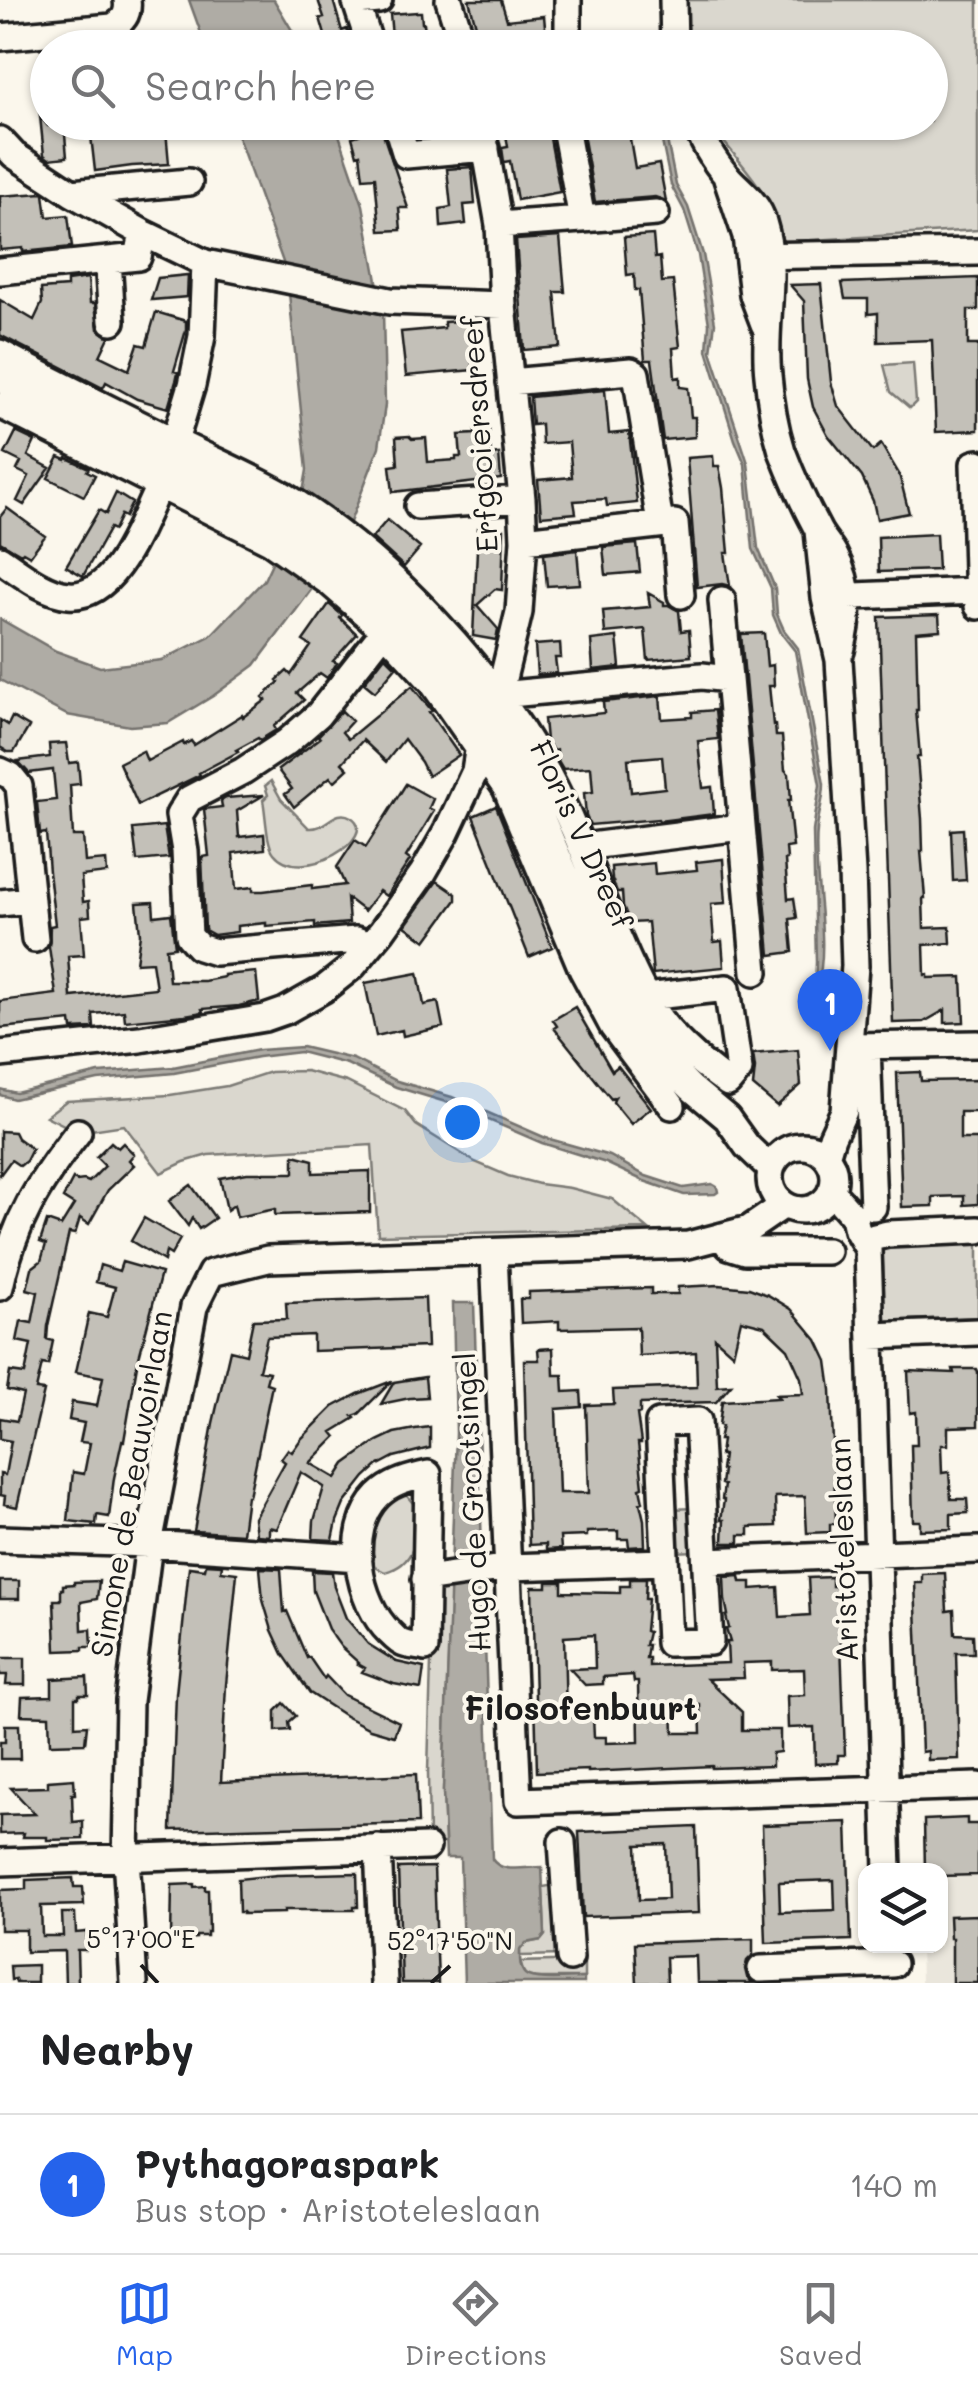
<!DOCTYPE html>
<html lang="en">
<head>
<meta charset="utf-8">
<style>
	body { margin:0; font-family:Mali,sans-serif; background:#f6f6f6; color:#202124 }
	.controls { position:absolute; right:30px; bottom:30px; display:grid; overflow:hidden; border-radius:20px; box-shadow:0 2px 8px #0004 }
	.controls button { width:90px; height:90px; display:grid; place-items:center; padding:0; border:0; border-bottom:2px solid #e0e0e0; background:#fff; color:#202124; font:50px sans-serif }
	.you { position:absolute; left:462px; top:1122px; width:35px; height:35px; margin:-25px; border:8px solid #fff; border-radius:50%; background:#1a73e8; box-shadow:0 0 0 15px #1a73e833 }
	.badge { display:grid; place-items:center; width:65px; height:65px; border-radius:50%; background:#2563eb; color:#fff; font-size:32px; font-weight:700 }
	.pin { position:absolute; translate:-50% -82px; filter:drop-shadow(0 2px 5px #0008) }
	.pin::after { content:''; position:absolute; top:52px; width:35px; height:30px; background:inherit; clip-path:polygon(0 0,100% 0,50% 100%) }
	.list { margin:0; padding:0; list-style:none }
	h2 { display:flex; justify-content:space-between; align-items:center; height:130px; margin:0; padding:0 40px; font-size:42px }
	h2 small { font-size:32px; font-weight:400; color:#757577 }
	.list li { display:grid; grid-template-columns:65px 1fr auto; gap:30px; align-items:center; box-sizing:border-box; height:140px; padding:0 40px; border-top:2px solid #e0e0e0 }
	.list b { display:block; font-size:38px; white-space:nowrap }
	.list p { margin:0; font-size:32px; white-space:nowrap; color:#757577 }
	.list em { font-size:32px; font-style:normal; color:#757577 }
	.icon { flex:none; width:55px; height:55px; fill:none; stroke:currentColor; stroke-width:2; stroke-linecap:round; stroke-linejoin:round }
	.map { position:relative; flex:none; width:978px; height:1983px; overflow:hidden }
	.search { position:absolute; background:#fff; box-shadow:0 2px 8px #0004; left:30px; right:30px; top:30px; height:110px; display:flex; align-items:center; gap:25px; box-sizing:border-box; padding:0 35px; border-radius:55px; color:#757577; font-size:38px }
	.sheet { height:270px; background:#fff }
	nav { display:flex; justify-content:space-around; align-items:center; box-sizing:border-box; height:140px; border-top:2px solid #e0e0e0; background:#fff; font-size:28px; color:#757577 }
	nav a { display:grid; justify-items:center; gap:5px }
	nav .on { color:#2563eb }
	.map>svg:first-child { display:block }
	.built { fill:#eae6dc }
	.green { fill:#dad7ce; stroke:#7b7a75; stroke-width:2.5 }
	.water { fill:#afaca5; stroke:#74726e; stroke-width:2.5 }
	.building { fill:#c3c0b8; stroke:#1c1c1c; stroke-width:2.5; fill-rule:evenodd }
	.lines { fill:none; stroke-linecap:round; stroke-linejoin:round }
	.minor-casing { stroke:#1c1c1c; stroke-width:32 }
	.minor { stroke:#fbf7ec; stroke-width:25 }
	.ticks { fill:none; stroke:#1c1c1c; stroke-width:4 }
	.labels { text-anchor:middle; stroke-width:8; stroke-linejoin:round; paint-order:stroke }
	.street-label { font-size:30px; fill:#1c1c1c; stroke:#fbf7ec }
	.neighbourhood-label { font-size:32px; font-weight:bold; fill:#1c1c1c; stroke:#fbf7ec }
	.ticks-label { font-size:25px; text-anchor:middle; fill:#1c1c1c; stroke:#fbf7ec; stroke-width:8; stroke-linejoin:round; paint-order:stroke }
</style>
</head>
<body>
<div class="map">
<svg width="978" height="1983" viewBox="0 0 978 1983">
	<rect width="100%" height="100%" fill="#fbf7ec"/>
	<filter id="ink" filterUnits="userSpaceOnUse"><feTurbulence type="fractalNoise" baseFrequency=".01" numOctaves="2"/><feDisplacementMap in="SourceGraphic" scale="20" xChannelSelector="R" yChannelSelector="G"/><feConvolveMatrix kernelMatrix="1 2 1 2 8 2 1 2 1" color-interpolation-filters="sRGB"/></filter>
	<g filter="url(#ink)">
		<path class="built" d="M978,1876V1983H921L920,1946H940L941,1878Z"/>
		<path class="green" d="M685,0H978V230L780,242C776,192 736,162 710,123L930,122V48L687,47Z
			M913,363L916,402L910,408L891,392L884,365Z
			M271,781L281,799L309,828C326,830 335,807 351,817C382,836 301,887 274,853C266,844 266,813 263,800L268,795L265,786Z
			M306,1071L347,1082L405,1111L416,1125L475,1162L508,1176L539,1184L570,1188L612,1199L648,1229L378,1235L372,1145L208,1155L184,1162L161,1173L124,1125L78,1132L46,1116L66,1101L170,1095L227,1086L270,1072Z
			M978,1235V1317L885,1321L882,1239Z
			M398,1495L407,1496L416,1507C416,1535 419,1563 385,1572L371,1565L370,1520Z
			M696,1508L697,1551L672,1552L670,1509Z
			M451,1581L443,1791L445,1843H429L428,1772L433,1588Z
			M561,1884L563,1955L520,1956V1950L526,1943L541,1940L545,1935L543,1887Z
			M584,1960V1978H532L524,1974L520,1962Z"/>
		<path class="water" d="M189,0H274L302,47H206Z
			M233,123H335L363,205L378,286L284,265Z
			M664,125L676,185L688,207L703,254L715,323L711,351L748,463L758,548L775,588L777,614L784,630L798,648L824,784C824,800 818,814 817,830C812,876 831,943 817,986L815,985L816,962L813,831L820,785L795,651L781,633L773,615L771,588L753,549L745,464L735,440L707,350L709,324L698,255L684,210L671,185L659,127Z
			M289,293L383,310L385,405L379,447L347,530L314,586L255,665L213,696L168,723L130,726L67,715L0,680V619L56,651L100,667L162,660L210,636L264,580L302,498L307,470Z
			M302,1047L353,1059L397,1081L452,1097L546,1138L610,1156L646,1176L683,1188L712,1184L717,1187L718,1192L715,1194L684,1195L644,1181L606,1163L542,1143L449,1103L396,1087L347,1064L300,1052L258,1057L174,1073L98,1080L14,1099L0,1095V1089L16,1093L99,1073L173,1067L259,1050Z
			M453,1303H474L492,1859C501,1874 525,1867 542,1867L545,1935L541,1940L526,1943L520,1950C520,1957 519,1968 525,1974C533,1982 572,1978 584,1978V1983H464L460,1858H446L443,1791L456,1433Z"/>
		<path class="building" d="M318,0H333L342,31L347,29L352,48H334L332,44L328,45L320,18L324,17Z
			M469,0H501L507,20L544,16L547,48H482Z
			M418,12H421L422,23H424L427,48H393L390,14Z
			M40,116L48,126L64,124L67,157L49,159L44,155Z
			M355,122H379L408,208H399L401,230L380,231L375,177L363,178L360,154L357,155L352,137L359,135Z
			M416,122H450L451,135L418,138Z
			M504,122H547L560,192L517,200L510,161L504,162L502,148L508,147Z
			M581,122H678L679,129L630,139L635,168L659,164L666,201L655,197L595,202Z
			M166,130L169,164L132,166L95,171L91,136L129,135Z
			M472,167L475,204L464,205L466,224L441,227L440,209L451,207L447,169Z
			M42,193L44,194L47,217L68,215L72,247L23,252V248L0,250V196Z
			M653,235L655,258L660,257L662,282L673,281L680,347L673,348L675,378L680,377V387L688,388L691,417H695V437L663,440L652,360H645L639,290H635L634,274L627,275L624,237Z
			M560,237L565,292H555L560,347L524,350L516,240Z
			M188,275L187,297L151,300L158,278Z
			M88,278L90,303H95L98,329L109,337L100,356L129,370L138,344L146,346L156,312L186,321V330L174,371L178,372L176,381L168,408L137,399L106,382L103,388L0,335V300L34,320L42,303L41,289L67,287V281Z
			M978,278V310H968V345H978V430L936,432L932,340L878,342V313L868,314V299H845L842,283Z
			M821,284L831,382L838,406L873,451L881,444L899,474L909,513L877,519L873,501L862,477L828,435L813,407L807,379L804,301L790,285Z
			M477,320L481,361L472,362L473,370L406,376L401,332L444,328V322Z
			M605,390L609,434L629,432L637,503L607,506L606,499L574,501L576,513L541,516L538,480L572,477L569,442L542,444L541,424L532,425L530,397Z
			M489,429L491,455L499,454L501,479L393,492L390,466L398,465L396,437L409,436L412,439L426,438L428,462L456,460V457H461L459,435L475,434V430Z
			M16,432L35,441L28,456L50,468L24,505L17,501L29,476L17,470L21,462L5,454Z
			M713,456L714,466H719L723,488L729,553H725L730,586L722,584L697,587L687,458Z
			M59,457L66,460L67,458L89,468L87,471L95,475L84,496L48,478Z
			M116,493L132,503L125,517L121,515L114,530L110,528L83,576L66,566L99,510L106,514Z
			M7,508L45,536L30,556L23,552L21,554L0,542V517Z
			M387,520L420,548L404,567L372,538Z
			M478,528L504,529L502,590L495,589L477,605L498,629L496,640L473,636Z
			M936,534L938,570L879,572L878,537Z
			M637,544L640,572L606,575L603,547Z
			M577,550L580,584L547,586L544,554Z
			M648,593L664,602V605H668L679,611L681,631L689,630L691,656L648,660L645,629L605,633L603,611L650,607Z
			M329,604L342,615L340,618L357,634L333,661L337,663L327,678L320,673L297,693L304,700L274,726L276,730L260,740L258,738L236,750L238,752L199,773L200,775L138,805L119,763L143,751L147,761L183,742L184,745L191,741L194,745L242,715L243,717L266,700L263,697L279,682L277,680L287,671L291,675L311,646L303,641Z
			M939,615L940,630L916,632L918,710H916L920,757H917L922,819L923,851H921L925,898H923L924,928L950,927L951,943L924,945L925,975H928V978L962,977L964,1022L945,1023V1010L924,1022L893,1023L879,617Z
			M764,633L767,666L773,665L774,686H769L773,725H775L776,736H782L785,770L789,774L791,800H788L793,847L786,848L787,859L785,860L788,899L794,898L797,918L790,919L793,952L770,955L741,634Z
			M617,637L620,667L593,670L591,640Z
			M560,643L561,658H555L557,673L537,675L535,645Z
			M385,656L396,667L375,692L364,683Z
			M412,686L432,711L429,712L459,755L428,776L421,762L404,739L386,762L363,740L342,763L348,769L334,782L330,777L294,807L285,794L292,789L278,770L320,738L318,736L342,711L352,721L342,732L348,739Z
			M660,696L662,719L692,717V712L715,710L718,739L698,741L703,788L712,787L714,814L659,821L658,819L590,825L586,816L584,793L593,792L591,767L563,769L557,759V750L553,751L546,740L544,719L604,713L603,702ZM662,756L665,788L631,792L628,759Z
			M12,717L29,727L14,752H8L0,747V720L8,725Z
			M66,743L69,763L78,762L80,784L70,785L73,836H83L85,862L106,860L107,873L81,876L83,902L89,901L90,916L81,917L84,955L68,956L71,997L156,988L152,962L136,963L140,934L137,903L153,902L154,916L171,914L175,947L166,948L169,981H204L224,977V975L256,972L259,1001L239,1006L202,1009L203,1012L185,1015L125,1021L124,1011L93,1014L94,1028L72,1029L71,1021L0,1028V1001L56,994L49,947L50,926L55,925L49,872L46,833L40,834L37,802L56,800L53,770L29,773L18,761L50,757L49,744Z
			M406,784L433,799L429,808L434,811L406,857L410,860L386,896L379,891L364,911L347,898L349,923L315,926V922L266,926V923L237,926V932L214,935L205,930L202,857L209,856L204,809L222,807L221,801L226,798L264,795L237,811L239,837L264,834L265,849L233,853L236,889L253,887V891H263L312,885V889L345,885L337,867L355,840L366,847Z
			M496,806L552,947L529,957L473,816Z
			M164,826L169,858L137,861L133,829Z
			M963,829L966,880L953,881L951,830Z
			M723,859L726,903L711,904L714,942L722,941L724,967L653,974L648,922L630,923L623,906L622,892H617L612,879L611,867L654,863L655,874L697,870L696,862Z
			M437,881L456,894V900L426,941L405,926Z
			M418,973L424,1005L438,1002L443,1027L403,1036L402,1030L376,1036L365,983Z
			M575,1007L612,1071L618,1066L651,1108L631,1124L613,1102L615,1097L611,1099L554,1028L557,1026L553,1020Z
			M798,1050L801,1085L777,1106L753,1086L755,1068L753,1054Z
			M920,1072L921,1081L978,1080V1112H960V1139H978V1204L964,1205V1196L933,1197V1206L902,1207L897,1073Z
			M0,1131L14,1132L17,1138L32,1149L26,1161L20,1166L11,1160L0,1175Z
			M111,1142L118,1148L123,1143L134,1154L129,1160L134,1165L108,1190L89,1224L80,1218L75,1234L69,1233L48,1326L47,1339L53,1341L48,1365L42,1364L36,1390L44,1391L17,1507L4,1504L5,1496L0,1495V1474L5,1475L11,1441L0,1439V1418L17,1421L23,1394L7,1390L10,1372L25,1374L31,1344L17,1341L21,1321L32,1323L38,1292L27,1289L32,1268L41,1261L46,1244L40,1242L47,1221L61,1226L74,1205L63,1198L73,1179L77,1181L84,1180L89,1182L105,1166L96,1157Z
			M294,1155L313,1160V1173L370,1171V1212L275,1215V1209L237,1217L234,1205L227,1210L220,1178L247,1173H294Z
			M191,1185L215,1218L199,1229L192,1218L188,1226L169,1201Z
			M144,1218L180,1239L171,1255L166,1252L164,1261L131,1241Z
			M122,1262L161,1273L137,1365L124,1441H122L114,1478L109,1517L97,1515L96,1524L68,1521L73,1472L84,1474L90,1443L80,1442L84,1423L69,1420L72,1402L97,1406L103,1377L76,1372L89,1313L107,1317L115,1287L96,1282L100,1265L119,1271Z
			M719,1285L749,1288L768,1295L791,1309L817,1340L827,1361L831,1390L836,1524H830V1532L807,1533L805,1496L775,1497L776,1526L749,1527V1535H739V1543H723L724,1520H721L724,1500L722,1499L724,1485L721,1484L723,1470H721L723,1455H720L722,1440H719L722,1426L719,1425L722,1401L779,1398L776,1395L803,1394L801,1378L788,1349L764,1326L741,1320L733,1354L715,1338L717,1386L731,1385L716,1402L640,1404V1413L637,1414L641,1443H638L643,1487L640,1488L643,1502L640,1503L644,1520L645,1546L629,1547L628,1539H618V1531L587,1532V1536L560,1537L561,1549L546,1550V1544L529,1545L524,1360H539L538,1349L553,1348L554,1375H563L564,1392L581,1391L582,1407L556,1409L559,1493H589L586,1405L614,1404L613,1390L697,1387L696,1352L639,1356L638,1327L559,1329V1321L521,1323L520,1299H529V1292L651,1288V1294H678V1287Z
			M425,1298L427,1347L313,1351V1335L267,1337L259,1370L269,1372L266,1383L272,1385L249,1496H247L242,1534L194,1531L213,1423L230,1350L246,1354L253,1320L287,1319L286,1303Z
			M953,1369H977L978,1372V1426L948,1427V1445H941L942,1473L949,1472L951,1499H967L968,1513L951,1514V1529L920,1530V1521H913L911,1445H917L916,1412L910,1413L908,1371L954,1373Z
			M425,1377L427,1397L410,1398L381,1404L394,1382Z
			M392,1381L359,1414L353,1416L355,1418L332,1432L336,1437L310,1463L336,1478L345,1464L377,1441L394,1433L415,1429L430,1427V1448L394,1457L377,1466L365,1477L344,1504L337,1521L333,1540L313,1539L314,1521L324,1487L301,1472L277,1529L269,1527V1536L256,1535L254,1518L285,1462L281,1459L288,1449L292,1452L301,1439L333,1407L358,1394Z
			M206,1564L222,1565L221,1571L237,1573L226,1685L221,1782L416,1774L418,1823L171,1830L176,1694L189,1567L205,1569Z
			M260,1568L281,1569L284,1612L287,1611L307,1658L309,1657L324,1679L326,1676L344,1695L399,1722L394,1736L370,1729L345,1716L310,1693L283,1654L272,1630L263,1600Z
			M312,1571L332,1572L334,1587L346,1618L368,1644L397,1662L424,1668L421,1689L394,1684L362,1672L365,1668L358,1664L359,1663L341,1647L328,1629L313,1591Z
			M945,1573L947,1611L954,1610L955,1634L973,1635L974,1653H956L959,1759L928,1760V1751L922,1752L915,1583H922V1574Z
			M740,1576L741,1582H751V1589L778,1587L780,1617L810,1615L808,1578L832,1577V1586H839L845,1755H838V1763L815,1764L814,1727L788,1728L787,1696L805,1695L804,1669L772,1670V1662L743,1663L744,1678L707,1679L742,1712V1730H780V1752L772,1753V1766L712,1768V1766L588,1772V1770L537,1772L532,1587H547V1582H562V1592L620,1593V1586H630V1579H646L645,1599H648L645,1631L648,1632L645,1645H648L646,1658H649V1666L728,1663L727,1642H730L726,1629L729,1628L726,1616L728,1615L725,1600L724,1577ZM594,1635L595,1668L570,1669L585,1685L603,1684V1677L633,1675L634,1682H638L639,1742L606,1743V1737H594L593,1716L566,1717L564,1637ZM700,1705L701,1733H674L673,1706Z
			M0,1581H19V1599H0Z
			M99,1581L97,1599L81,1602L82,1630L91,1629L92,1647H83V1650L56,1651L54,1600H61V1589H63V1585L74,1584V1582Z
			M0,1658H25V1685H6L7,1675H0Z
			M87,1677L88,1695H79V1698H75V1726L87,1725L85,1743L50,1744L49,1716L21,1715L22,1697L52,1696V1679Z
			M284,1703L296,1716L289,1722L290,1730L276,1731V1711Z
			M5,1725H19L20,1759H0V1742H5Z
			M74,1779L75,1794H72L73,1822L83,1821V1839L47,1840V1837H23L24,1833L0,1834V1815L35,1814L11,1788L48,1787V1781Z
			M967,1818V1824H978V1875L940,1876V1870H925L924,1820Z
			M847,1822L851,1940L766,1943L762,1825ZM834,1880L835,1910L780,1912L779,1882Z
			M696,1827L699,1913L583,1917L579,1832ZM666,1844L668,1899L639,1900L637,1845Z
			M434,1867L438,1983H402L398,1868Z
			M357,1873L358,1907H354V1910H284V1913L243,1914V1912H239L238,1879L277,1875Z
			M73,1878L74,1887H83L84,1905L41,1906L42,1936H63L62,1913H75L76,1933L87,1932L86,1950H77L78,1983H65L64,1951L26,1952V1930H0V1890L26,1889V1880Z
			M194,1884V1887L205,1886V1890H208L209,1932H207V1936H196V1938L171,1940L172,1885Z
			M978,1915V1983H952V1938H950L949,1916Z
			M753,1939V1955L747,1961L745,1969L747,1977L753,1983H697L696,1956L666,1957L667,1983H637L635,1943Z
			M37,1965V1983H16L15,1979L11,1980L10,1966Z"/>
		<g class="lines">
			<defs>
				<path id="minor" d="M449,0L464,48
					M673,0L674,48
					M0,37L112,27C124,21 129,14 127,0
					M371,48L356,2L379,0
					M568,48V0
					M396,122L406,155L486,148
					M694,122C703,141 712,159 726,175C740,191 757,201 763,222C779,273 762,325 768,375C770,399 775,428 782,451C792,477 804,504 817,528C821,537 829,545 834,554C852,587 850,616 841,651
					M0,140L14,155L72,193L143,233L205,263L390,301L503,305
					M727,179L746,236L753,295L764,324
					M72,193L189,182
					M582,219L656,213
					M499,225L582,219L564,122
					M749,256L978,252
					M108,260L112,321
					M0,271L138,257L143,233
					M0,353C58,384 117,413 176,442C212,460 250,476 285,496C387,558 492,670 548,775C586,846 608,925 646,997
					M0,378L279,520L342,564L398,613L446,666L487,719L523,775L618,997L662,1059L691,1088L727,1118L747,1146L771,1169
					M510,382L631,371L636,374L660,523
					M0,405L270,541L330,583L385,631L432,682L506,788L582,969L613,1027L672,1106
					M175,441L192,385L202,336L205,263
					M978,463L974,464L978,606
					M418,506L522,499
					M818,531L825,598L839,660L852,872L855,966L844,1111L832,1137L826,1157
					M524,540L675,523L681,595
					M0,559C19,572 45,593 69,595C117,599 142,520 159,486
					M830,597L977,591
					M722,600L755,972
					M499,695L702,676L728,679
					M0,771L11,776L19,786L35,939
					M582,847L741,827
					M0,903L31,900
					M369,945L356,940L215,952L199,947L189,936L185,851L179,815L189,799L243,771L287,742L318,715L392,621
					M727,988L739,1070L728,1083C696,1060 663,1032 646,997Z
					M853,1046L978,1044
					M867,1046L873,1207
					M0,1054L140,1039L265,1018L285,1011L324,989L353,966L382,931L423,873L446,833L475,771L481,732L499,695L519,612L524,540L522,499L503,305L499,225L481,122
					M770 1178a32 32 0 1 1 64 0a32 32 0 1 1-64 0Z
					M831,1191L854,1217L857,1230L868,1249L888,1870
					M722,1236L729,1246L745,1251H827
					M865,1243L875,1237L888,1234L978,1230
					M494,1253L518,1801L978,1786
					M0,1287C13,1224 39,1182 78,1132
					M871,1336L978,1332
					M698,1421L710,1642L669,1643L659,1423Z
					M428,1474L425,1648C418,1646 408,1646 402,1643C399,1642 392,1635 390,1633C358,1603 344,1530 378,1496C392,1482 409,1479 428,1474Z
					M0,1539L149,1544L359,1558
					M706,1561L978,1550
					M425,1579L509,1567L664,1562
					M562,1842L570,1958
					M378,1848L384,1983
					M0,1862L427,1847
					M761,1969L893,1964
					M134,1983L126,1857L129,1701L149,1544L194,1307L211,1273L268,1259L688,1245L749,1229L784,1205"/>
			</defs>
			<use href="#minor" class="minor-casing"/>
			<use href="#minor" class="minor"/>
		</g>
	</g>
	<path class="ticks" d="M141,1965L158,1983M431,1983L450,1966"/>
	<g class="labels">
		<g class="street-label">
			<text transform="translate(480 434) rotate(-94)" y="10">Erfgooiersdreef</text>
			<text transform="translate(581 835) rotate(65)" y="10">Floris V Dreef</text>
			<text transform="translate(132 1484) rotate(-80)" y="10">Simone de Beauvoirlaan</text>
			<text transform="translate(473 1502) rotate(-93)" y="10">Hugo de Grootsingel</text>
			<text transform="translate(844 1550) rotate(-92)" y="10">Aristoteleslaan</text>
		</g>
		<g class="neighbourhood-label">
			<text x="581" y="1720">Filosofenbuurt</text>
		</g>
	</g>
	<g class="ticks-label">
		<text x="141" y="1948">5°17'00"E</text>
		<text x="450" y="1950">52°17'50"N</text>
	</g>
</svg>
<div class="controls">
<button><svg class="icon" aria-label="layers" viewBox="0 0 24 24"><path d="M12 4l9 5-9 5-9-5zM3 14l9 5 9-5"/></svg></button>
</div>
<div class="you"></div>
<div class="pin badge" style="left:830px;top:1051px">1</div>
<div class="search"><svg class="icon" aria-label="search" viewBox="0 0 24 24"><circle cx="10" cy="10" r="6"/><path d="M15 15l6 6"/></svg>Search here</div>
</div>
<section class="sheet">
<h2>Nearby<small></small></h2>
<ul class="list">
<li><span class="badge">1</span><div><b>Pythagoraspark</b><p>Bus stop · Aristoteleslaan</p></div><em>140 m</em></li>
</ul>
</section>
<nav>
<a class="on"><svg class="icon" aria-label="map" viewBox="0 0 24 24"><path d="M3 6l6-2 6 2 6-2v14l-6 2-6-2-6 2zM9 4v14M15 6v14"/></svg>Map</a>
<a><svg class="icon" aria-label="directions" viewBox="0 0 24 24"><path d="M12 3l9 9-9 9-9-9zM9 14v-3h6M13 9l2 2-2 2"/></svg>Directions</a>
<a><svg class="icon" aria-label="saved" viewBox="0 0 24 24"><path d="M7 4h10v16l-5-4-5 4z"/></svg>Saved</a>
</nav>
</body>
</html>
